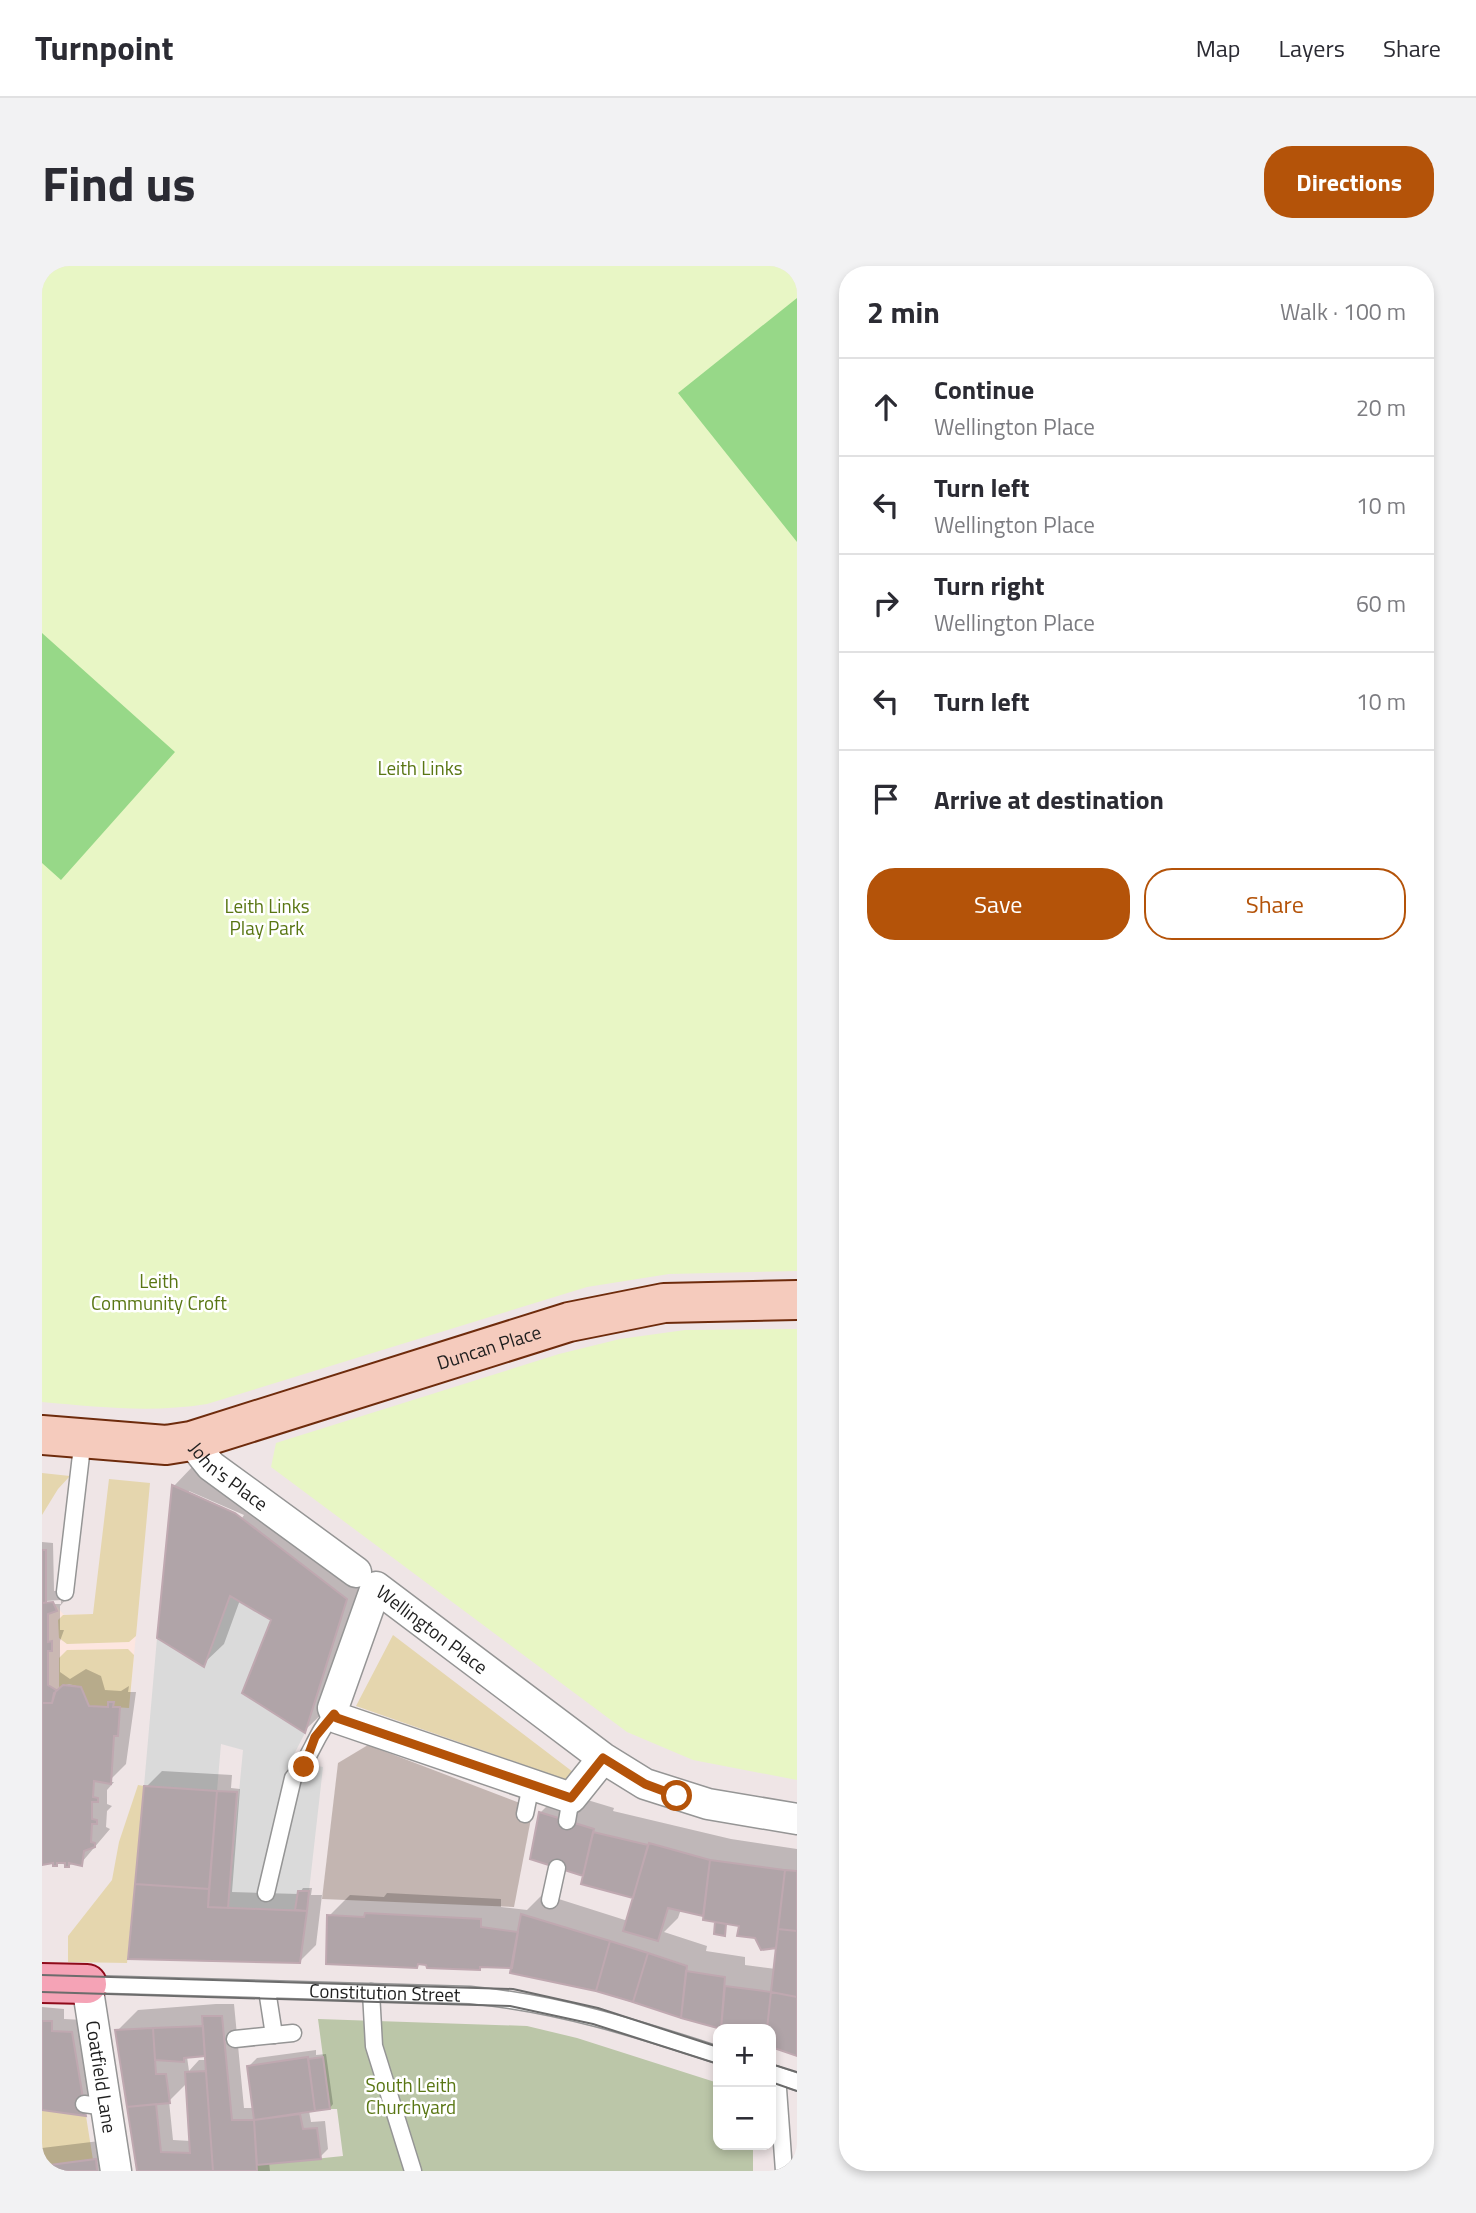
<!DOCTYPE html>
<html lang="en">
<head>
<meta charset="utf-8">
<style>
	body { margin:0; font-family:"Titillium Web",sans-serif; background:#f2f2f3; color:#2b2b33 }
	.controls { position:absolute; right:21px; bottom:21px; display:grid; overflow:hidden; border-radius:14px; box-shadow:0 4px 10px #0003 }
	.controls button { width:63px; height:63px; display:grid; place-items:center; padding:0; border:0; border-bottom:2px solid #e1e1e2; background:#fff; color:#2b2b33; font:35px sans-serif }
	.stop { position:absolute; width:21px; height:21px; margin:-16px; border:5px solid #b45309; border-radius:50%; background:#fff }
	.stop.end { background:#b45309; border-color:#fff; box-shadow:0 2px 7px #0008 }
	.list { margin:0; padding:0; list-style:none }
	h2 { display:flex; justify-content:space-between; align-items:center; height:91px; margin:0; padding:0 28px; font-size:30px }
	h2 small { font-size:23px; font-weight:400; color:#7c7c81 }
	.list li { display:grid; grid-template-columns:46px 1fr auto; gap:21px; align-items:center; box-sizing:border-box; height:98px; padding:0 28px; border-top:2px solid #e1e1e2 }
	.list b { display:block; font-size:26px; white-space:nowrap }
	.list p { margin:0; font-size:23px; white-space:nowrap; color:#7c7c81 }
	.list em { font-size:23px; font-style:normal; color:#7c7c81 }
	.actions { display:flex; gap:14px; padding:21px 28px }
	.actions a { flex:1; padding:16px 0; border:2px solid #b45309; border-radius:28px; text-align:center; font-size:24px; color:#b45309 }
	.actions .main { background:#b45309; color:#fff }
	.icon { flex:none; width:38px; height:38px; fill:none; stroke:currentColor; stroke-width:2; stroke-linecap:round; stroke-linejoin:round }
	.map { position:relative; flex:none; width:755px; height:1905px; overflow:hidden; border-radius:28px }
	header { display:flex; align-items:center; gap:42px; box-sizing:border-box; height:98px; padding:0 35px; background:#fff; border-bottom:2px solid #e1e1e2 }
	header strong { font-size:33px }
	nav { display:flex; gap:38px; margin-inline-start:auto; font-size:24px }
	.intro { display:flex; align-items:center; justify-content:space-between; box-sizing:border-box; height:168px; padding:0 42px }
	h1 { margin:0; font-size:49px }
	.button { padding:18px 32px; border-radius:28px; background:#b45309; color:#fff; font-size:24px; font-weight:700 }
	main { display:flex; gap:42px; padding:0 42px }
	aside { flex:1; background:#fff; border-radius:28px; box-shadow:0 4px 10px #0003 }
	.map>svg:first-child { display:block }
	.education { fill:#fde6e0 }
	.construction { fill:#c3b5b1 }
	.grass { fill:#e5d6ae }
	.cemetery { fill:#bbc6a8 }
	.park { fill:#e8f6c5 }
	.pitch { fill:#97d888 }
	.parking { fill:#dadada }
	.shadow { fill:#0003; fill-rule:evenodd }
	.building { fill:#b0a4a8; stroke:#bfa8b0; stroke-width:2 }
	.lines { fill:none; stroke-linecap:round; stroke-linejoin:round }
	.lane-casing { stroke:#959595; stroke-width:19 }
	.street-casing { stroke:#959595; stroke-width:33 }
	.secondary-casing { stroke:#6e2b0c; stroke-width:42 }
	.primary-casing { stroke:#8f0a1a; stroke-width:42 }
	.lane { stroke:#fff; stroke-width:16 }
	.street { stroke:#fff; stroke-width:30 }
	.secondary { stroke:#f5cbbd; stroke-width:38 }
	.primary { stroke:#f5a3b6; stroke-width:38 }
	.tram { stroke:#6c6c6c; stroke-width:2 }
	.route { stroke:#b45309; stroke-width:9 }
	.labels { text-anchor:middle; stroke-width:5; stroke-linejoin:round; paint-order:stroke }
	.park-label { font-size:19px; fill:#597613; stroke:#fff }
	.street-label { font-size:19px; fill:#1e1e1e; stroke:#fff }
</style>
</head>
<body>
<header>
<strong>Turnpoint</strong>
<nav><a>Map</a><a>Layers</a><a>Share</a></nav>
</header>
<div class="intro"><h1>Find us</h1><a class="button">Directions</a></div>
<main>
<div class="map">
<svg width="755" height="1905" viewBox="0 0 755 1905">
	<rect width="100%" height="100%" fill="#efe5e6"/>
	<path class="education" d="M11,1336L22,1349L96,1347L87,1442L71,1441V1436H67L66,1441L47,1440L43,1426L27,1418L14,1424L0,1437V1337Z"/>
	<path class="construction" d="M326,1479L491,1542L472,1641L280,1633L296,1497Z"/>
	<path class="grass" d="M0,1207L28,1210L16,1223L0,1249Z
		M67,1213L108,1217L94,1370L87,1376L25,1378L17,1372L16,1354L21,1349L51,1348Z
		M351,1369L531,1506L525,1514L314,1440Z
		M86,1383L92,1389L87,1442L71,1441V1436H67L66,1441L47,1440L39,1421L27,1418L17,1421V1392L25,1384Z
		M96,1519L102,1520L85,1697L26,1696V1670L70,1614L77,1576Z
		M0,1844L44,1850L51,1894L0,1900Z"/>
	<path class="cemetery" d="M276,1753L485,1760L535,1772L676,1817V1879H711V1905H215V1899L301,1890L295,1843H288Z"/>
	<path class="park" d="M0,0H755V1005L627,1008L545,1021L165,1138C109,1147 56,1141 0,1136Z
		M755,1063V1514L651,1494L585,1466L229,1201L234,1177L517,1088L578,1073L643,1064Z"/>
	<path class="pitch" d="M755,32V276L636,127Z
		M0,367L133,486L19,614L0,597Z"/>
	<path class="parking" d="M188,1330L229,1354L200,1427L263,1467L246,1500L253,1504L270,1499L281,1501L267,1625H256L253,1644L186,1642L201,1484L179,1478L175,1525L102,1520L115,1372Z"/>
	<path class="shadow" d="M152,1199L325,1312L284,1444L263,1464L231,1353L198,1334L182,1378L161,1398L117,1371L132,1220ZM147,1225L202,1249L200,1252L147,1229Z
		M0,1252V1276L11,1277L12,1325L24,1324L27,1330L18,1340V1364H22L18,1375V1406L28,1413L44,1403L59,1410L63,1424L79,1425L87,1420L86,1426H94L84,1498L66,1516H72L65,1524V1538L70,1540L65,1545L64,1561L68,1563L40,1596L27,1599L0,1595V1338H19V1334L4,1335L0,1338Z
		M120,1505L190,1509L189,1522L198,1523L190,1626L257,1628L261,1622H270L269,1629H280L274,1679L258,1695L199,1692L195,1696L153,1695L104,1521Z
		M519,1526L572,1542L571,1545L689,1573L755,1583V1788L729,1780V1763H677L472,1700L440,1699L437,1702L378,1697L374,1700L287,1650L308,1629L342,1631L345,1627L459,1633V1641L485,1644L501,1628L586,1655L594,1631L543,1609L498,1547ZM639,1643L699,1658L736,1680L734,1703L703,1699V1691L664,1685L665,1680L622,1666L636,1652Z
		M174,1738H192L202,1842H211L207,1800L215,1792L274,1784V1789L284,1788L291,1838L288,1842L267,1845L269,1856L283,1855L286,1883L278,1891L227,1896L228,1905H97L75,1765L96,1744ZM164,1786L165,1794H157L147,1805L145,1791ZM145,1817L149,1875L131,1874L127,1835Z
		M0,1741L22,1743V1753L42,1754L55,1836L43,1848L0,1843Z
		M74,1873L78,1905H0V1882Z"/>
	<path class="building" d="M130,1219L193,1247L305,1333L263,1467L200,1427L229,1354L188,1330L162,1401L115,1372Z
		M0,1284H4V1337H0Z
		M11,1336L15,1345L6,1348V1376L10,1375V1385H6V1419L14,1424L10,1437H0V1337Z
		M21,1419L39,1421L47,1440L66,1441V1436H72L71,1441H78L76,1470H72L69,1518L52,1515L51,1531L56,1532V1536H50V1553L55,1554V1558H50L49,1576L53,1577V1581L42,1585L40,1600L27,1597V1601H23V1597H15V1600H11V1597L0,1599V1437H10L12,1427Z
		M102,1520L175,1525L167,1623L93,1618Z
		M175,1525L195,1526L186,1642L166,1641Z
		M497,1546L552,1563L541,1610L488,1593Z
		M551,1566L606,1579L591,1632L539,1618Z
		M607,1577L668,1594L661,1650L626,1642L616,1675L581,1665Z
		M668,1594L743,1604L734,1682L719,1684L713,1672L695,1670L697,1660L661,1654Z
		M743,1604L755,1605V1665L736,1663Z
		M93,1618L167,1623L166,1641L265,1645L258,1697L86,1693Z
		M256,1625H267L265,1645L253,1644Z
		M323,1647L439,1653V1661L476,1666L470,1702L438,1701V1704L385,1702L384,1699L376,1698L375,1702L284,1698L285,1649L322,1651Z
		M479,1648L568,1675L554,1725L468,1707Z
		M673,1656L684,1658L683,1670L672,1668Z
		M736,1663L755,1665V1731L729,1726Z
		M568,1675L606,1687L591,1736L554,1725Z
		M606,1687L645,1700L639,1752L591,1736Z
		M644,1705L683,1711L679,1763L639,1752Z
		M683,1720L729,1726L725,1763H679Z
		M729,1726L755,1731V1790L729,1781V1763H725Z
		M160,1750H180L190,1854H212L215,1905H171Z
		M0,1755H10V1765L30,1766L44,1850L0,1844Z
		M161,1760L163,1790L142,1792V1796L113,1794L111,1762Z
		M111,1762L114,1808H124L128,1837L85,1841L73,1764Z
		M266,1791L273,1845L212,1854L205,1800Z
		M281,1791L288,1843L273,1845L266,1793Z
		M164,1805L171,1905H95L85,1841L114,1838L119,1886L148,1887L143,1806Z
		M258,1848L261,1863L275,1862L279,1893L215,1899L212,1854Z
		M54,1893L55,1905H0V1900Z"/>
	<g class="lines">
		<defs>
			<g id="lane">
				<path d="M23,1326L41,1172"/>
				<path d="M483,1548L489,1519"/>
				<path d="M525,1555L529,1532"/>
				<path d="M224,1627L251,1512C269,1493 273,1467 292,1448"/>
				<path d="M508,1634L515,1602"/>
				<path id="s1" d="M45,1718L428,1729C514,1737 594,1762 676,1789"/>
				<path d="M225,1724L232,1769"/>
				<path d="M329,1726L332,1780L371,1905"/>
				<path d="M193,1773L251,1767"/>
				<path d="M729,1807L755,1816"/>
				<path d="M735,1809L742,1905"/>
				<path d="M42,1838L64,1841"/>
			</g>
			<g id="street">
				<path id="s2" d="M149,1175L169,1200L314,1306"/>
				<path id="s3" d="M561,1492L529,1532L295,1452L291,1442L334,1321L561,1492L603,1518L666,1538L755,1553"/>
				<path id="s4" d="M45,1718L74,1905"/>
			</g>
			<g id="secondary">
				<path id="s5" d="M0,1169L124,1179L149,1175L527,1056L622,1037L755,1034"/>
			</g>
			<path id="primary" d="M0,1717L45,1718"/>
		</defs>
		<use href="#lane" class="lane-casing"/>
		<use href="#street" class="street-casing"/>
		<use href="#secondary" class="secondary-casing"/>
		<use href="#primary" class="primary-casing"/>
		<use href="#lane" class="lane"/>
		<use href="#street" class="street"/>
		<use href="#secondary" class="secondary"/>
		<use href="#primary" class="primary"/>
		<path class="tram" d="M0,1709L471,1723L556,1742L676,1781
			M0,1726L468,1740L551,1758L676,1798
			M729,1798L755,1806
			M729,1816L755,1825"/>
	</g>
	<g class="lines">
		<path class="route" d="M262,1501L273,1471L292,1448L295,1452L529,1532L561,1492L603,1518L635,1530"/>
	</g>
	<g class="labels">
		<g class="park-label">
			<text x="378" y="509">Leith Links</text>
			<text x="225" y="647">Leith Links<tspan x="225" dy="22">Play Park</tspan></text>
			<text x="117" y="1022">Leith<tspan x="117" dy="22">Community Croft</tspan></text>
			<text x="369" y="1826">South Leith<tspan x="369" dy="22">Churchyard</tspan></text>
		</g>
		<g class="street-label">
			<text dy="7" stroke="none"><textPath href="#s5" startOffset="462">Duncan Place</textPath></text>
			<text dy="7" stroke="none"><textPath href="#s2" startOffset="52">John's Place</textPath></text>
			<text dy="7" stroke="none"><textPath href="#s3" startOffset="508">Wellington Place</textPath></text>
			<text dy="7" stroke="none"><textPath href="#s1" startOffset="298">Constitution Street</textPath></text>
			<text dy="7" stroke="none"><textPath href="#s4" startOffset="94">Coatfield Lane</textPath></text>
		</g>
	</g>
</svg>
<div class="controls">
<button>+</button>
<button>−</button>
</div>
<div class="stop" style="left:635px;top:1530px"></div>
<div class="stop end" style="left:262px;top:1501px"></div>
</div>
<aside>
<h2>2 min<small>Walk · 100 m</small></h2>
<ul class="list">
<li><svg class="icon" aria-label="ahead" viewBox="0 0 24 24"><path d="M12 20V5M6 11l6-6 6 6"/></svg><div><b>Continue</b><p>Wellington Place</p></div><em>20 m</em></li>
<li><svg class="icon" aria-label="left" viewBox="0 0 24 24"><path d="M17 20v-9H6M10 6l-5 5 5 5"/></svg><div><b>Turn left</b><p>Wellington Place</p></div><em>10 m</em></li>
<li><svg class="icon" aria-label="right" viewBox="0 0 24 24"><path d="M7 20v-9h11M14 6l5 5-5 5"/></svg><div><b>Turn right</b><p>Wellington Place</p></div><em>60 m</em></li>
<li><svg class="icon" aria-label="left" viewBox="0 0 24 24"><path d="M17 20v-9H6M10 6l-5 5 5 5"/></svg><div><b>Turn left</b></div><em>10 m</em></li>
<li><svg class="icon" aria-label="arrive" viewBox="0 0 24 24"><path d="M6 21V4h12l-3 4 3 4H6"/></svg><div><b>Arrive at destination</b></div></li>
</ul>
<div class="actions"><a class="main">Save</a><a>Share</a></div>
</aside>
</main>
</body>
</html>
